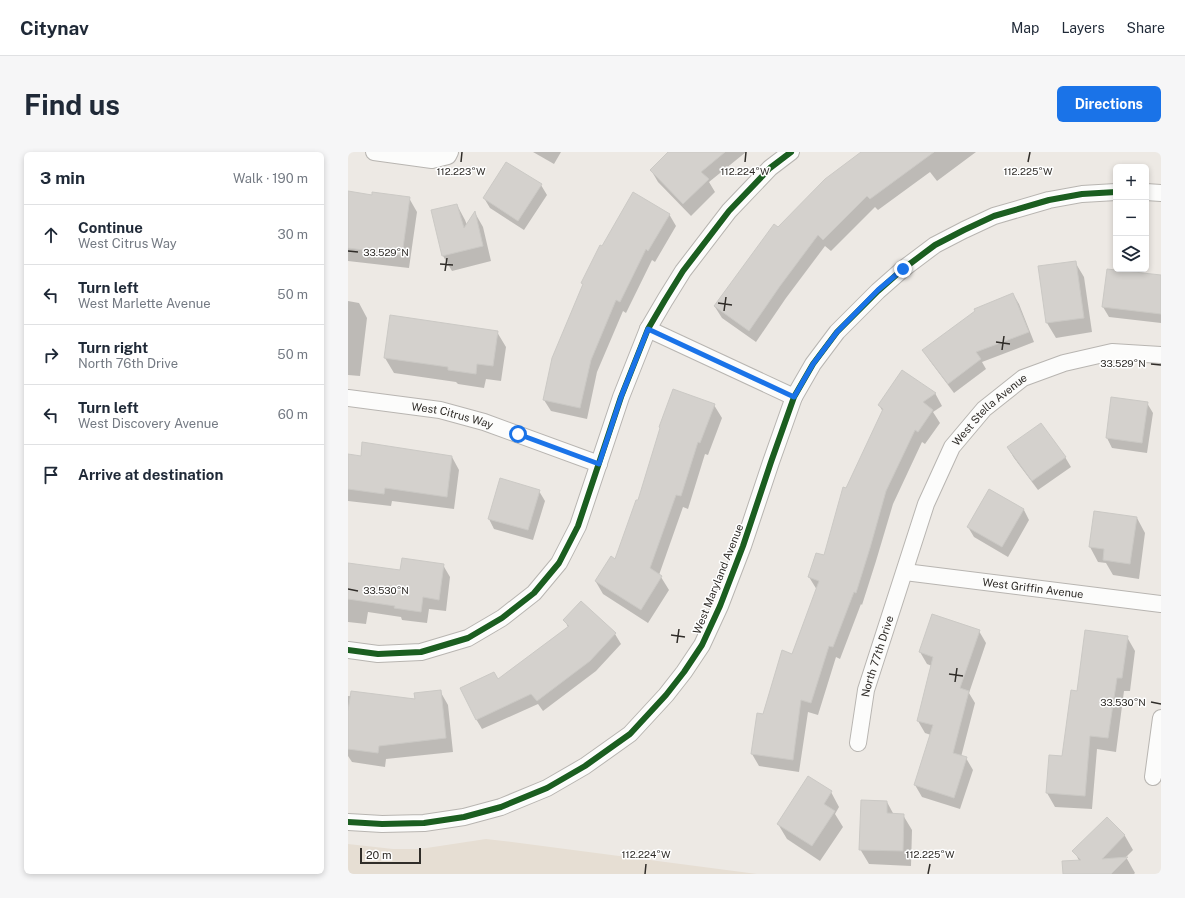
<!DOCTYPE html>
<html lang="en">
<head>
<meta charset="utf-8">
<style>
	body { margin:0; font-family:"Public Sans",sans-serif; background:#f6f6f7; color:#1f2937 }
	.controls { position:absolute; right:12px; top:12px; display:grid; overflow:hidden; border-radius:6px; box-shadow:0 2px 6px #0003 }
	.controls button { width:36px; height:36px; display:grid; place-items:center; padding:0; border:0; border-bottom:1px solid #e0e1e3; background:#fff; color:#1f2937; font:20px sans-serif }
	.scale { position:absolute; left:12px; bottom:10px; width:61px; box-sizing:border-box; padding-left:4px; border:2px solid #302d29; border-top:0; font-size:11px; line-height:14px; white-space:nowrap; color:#302d29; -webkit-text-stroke:3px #fff; paint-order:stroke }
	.stop { position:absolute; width:12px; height:12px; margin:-9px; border:3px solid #1a73e8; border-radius:50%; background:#fff }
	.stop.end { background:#1a73e8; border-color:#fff; box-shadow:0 1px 4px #0008 }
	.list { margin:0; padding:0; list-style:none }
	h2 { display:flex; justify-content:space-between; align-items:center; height:52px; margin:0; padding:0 16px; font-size:17px }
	h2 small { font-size:13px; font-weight:400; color:#747a83 }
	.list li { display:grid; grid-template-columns:26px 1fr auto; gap:12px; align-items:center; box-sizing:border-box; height:60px; padding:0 16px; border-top:1px solid #e0e1e3 }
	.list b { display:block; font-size:15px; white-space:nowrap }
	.list p { margin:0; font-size:13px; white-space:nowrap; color:#747a83 }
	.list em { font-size:13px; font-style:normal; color:#747a83 }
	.icon { flex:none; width:22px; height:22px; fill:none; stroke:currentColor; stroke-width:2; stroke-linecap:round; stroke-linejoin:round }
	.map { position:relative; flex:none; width:813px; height:722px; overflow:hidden; border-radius:6px }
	header { display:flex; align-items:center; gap:24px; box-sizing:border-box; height:56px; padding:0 20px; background:#fff; border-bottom:1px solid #e0e1e3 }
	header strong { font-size:19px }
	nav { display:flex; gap:22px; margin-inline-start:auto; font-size:14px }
	.intro { display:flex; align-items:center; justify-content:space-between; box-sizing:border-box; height:96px; padding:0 24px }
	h1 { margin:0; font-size:28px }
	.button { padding:10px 18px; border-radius:6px; background:#1a73e8; color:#fff; font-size:14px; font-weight:700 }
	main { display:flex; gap:24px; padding:0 24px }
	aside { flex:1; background:#fff; border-radius:6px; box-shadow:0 2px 6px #0003 }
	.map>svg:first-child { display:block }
	.built { fill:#e6ded3 }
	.shadow { fill:#0003 }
	.building { fill:#d4d1cd; stroke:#cbc9c5 }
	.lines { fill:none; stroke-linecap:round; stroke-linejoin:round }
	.street-casing { stroke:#b8b5b1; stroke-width:18 }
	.street { stroke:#fcfcfb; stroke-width:16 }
	.cycleway-casing { stroke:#fff; stroke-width:8 }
	.cycleway { stroke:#1b5e20; stroke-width:6 }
	.route { stroke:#1a73e8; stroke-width:5 }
	.ticks { fill:none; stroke:#302d29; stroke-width:1.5 }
	.labels { text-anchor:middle; stroke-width:3; stroke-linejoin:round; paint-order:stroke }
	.street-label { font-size:11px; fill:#302d29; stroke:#fff }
	.ticks-label { font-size:10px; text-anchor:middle; fill:#302d29; stroke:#fff; stroke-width:3; stroke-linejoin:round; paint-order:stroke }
</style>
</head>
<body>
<header>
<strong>Citynav</strong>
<nav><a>Map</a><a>Layers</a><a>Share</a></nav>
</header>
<div class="intro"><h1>Find us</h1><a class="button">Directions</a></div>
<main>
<aside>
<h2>3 min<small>Walk · 190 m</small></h2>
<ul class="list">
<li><svg class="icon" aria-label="ahead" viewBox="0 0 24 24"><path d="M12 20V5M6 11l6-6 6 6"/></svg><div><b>Continue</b><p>West Citrus Way</p></div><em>30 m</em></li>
<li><svg class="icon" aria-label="left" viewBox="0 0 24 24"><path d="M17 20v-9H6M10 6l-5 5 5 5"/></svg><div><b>Turn left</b><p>West Marlette Avenue</p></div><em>50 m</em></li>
<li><svg class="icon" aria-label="right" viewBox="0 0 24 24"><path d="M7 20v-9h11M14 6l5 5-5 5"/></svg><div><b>Turn right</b><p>North 76th Drive</p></div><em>50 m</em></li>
<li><svg class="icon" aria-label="left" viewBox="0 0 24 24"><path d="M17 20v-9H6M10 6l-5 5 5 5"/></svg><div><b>Turn left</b><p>West Discovery Avenue</p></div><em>60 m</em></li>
<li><svg class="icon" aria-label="arrive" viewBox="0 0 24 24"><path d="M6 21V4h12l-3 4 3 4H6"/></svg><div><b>Arrive at destination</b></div></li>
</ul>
</aside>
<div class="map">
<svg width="813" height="722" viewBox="0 0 813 722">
	<rect width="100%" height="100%" fill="#ede9e4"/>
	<path class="built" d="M138,687L164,690L409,722H0V692L45,697H72Z"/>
	<path class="shadow" d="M185,0H213L206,12Z
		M322,0H398L361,30L367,40L343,64L310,30L303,18Z
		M515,0H628L589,29L582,20L530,58L527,55L483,99L477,94L438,146L408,190L374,166L367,155L430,76Z
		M193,33L199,43L176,78L142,56L136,46Z
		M0,41L25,44L61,46L69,60L61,116L0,109Z
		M109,53L117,68L119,73L127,61L135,75L143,109L104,119L95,104L84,59Z
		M321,62L328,74L307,110L304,108L278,161L275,159L249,220L239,267L203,259L196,248Z
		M727,110L736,125L744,180L708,186L699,171Z
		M813,125V171L761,165L755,155Z
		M665,142L671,152L686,190L634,210L638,217L606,241L582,209L576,199Z
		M0,149L11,151L19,166L12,224L0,223Z
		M149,180L158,195L153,229L138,227L136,236L110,232L108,230L46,221L37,206Z
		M587,241L594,254L585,260L592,271L577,292L574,290L545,352L528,409L514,453L513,452L492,507L488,505L470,563L460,560L451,620L411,614L404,602L416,563L445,503L469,438L461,425L477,404L499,337L535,260L531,253Z
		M799,251L805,261L799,301L764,296L759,286Z
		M366,253L374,266L360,303L357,302L340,357L335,355L311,423L313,425L321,438L300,471L255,442L248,430L268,408L291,350Z
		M660,296L717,305L723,315L690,338L666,306Z
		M0,304L104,305L111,318L106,357L44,349L43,354L0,349Z
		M641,338L676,358L681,368L660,405L626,385L620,375Z
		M191,339L197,349L185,388L146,377L141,367Z
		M789,366L797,381L791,427L765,423L758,411L750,410L742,395Z
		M0,412L53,419L95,413L102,425L98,459L81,457L79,471L54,468L53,465L20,460L18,472L0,470Z
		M217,469L267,482L273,492L248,519L195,559L190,552L134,577L128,567L150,528L220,475Z
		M631,479L638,491L621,541L627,551L613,605L618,606L625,618L612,657L574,645L567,633L583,583L577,581L570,569L584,514L579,512L572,500Z
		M779,485L787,499L782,539H776L768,600L749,597L744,657L707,655L699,641L702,604L715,606L730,540Z
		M92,539L100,553L105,600L38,607L37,615L4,610L0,604V544L68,549Z
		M483,640L491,655L487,662L495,675L472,709L439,687L430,672Z
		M539,650L546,663H555L564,678L563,714L521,712L512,697Z
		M759,666L777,684L785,698L778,705L787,721L786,722H742L734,714L726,699Z"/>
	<path class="building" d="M320,0H377L353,20L361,27L335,52L302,18Z
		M513,0H586L522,47L519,44L475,88L470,83L432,134L401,179L366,154L426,72L430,75L477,27Z
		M158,10L194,32L170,69L135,46Z
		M0,39L24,43V40L62,45L54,103L0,96Z
		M285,40L322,62L300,99L298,97L272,150L268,148L243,208L232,256L195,248L204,206L235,132L233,131L252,93L254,94Z
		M109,52L116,76L127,59L135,94L94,104L83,58Z
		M728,109L736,166L698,171L690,114Z
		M759,117L813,123V162L754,155Z
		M665,141L681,180L628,200L633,207L600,232L574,198L627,159L626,157Z
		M42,163L150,179L145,214L129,212L128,222L100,218V215L36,206Z
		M554,218L588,241L575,250L585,258L570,280L567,278L538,339L522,396L508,441L506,440L485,495L481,494L463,551L453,548L445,608L403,602L409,561L415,562L434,498L444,502L471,429L460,425L468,401L476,403L495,335L498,336L535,257L530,253Z
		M325,237L367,252L352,291L350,290L333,344L328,343L302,416L314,424L293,458L247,429L263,404L267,407L288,348H290L312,276L311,275Z
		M763,245L800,250L794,291L758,286Z
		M693,271L718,305L684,329L659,295Z
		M14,290L104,304L99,345L37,336L36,342L0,337V302L13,304Z
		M152,326L192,338L180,378L140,367Z
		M641,337L676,357L654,395L619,375Z
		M746,359L789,365L782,412L755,408L756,397L741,395Z
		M54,406L96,412L91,448L75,445L73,460L46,456L47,454L0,447V411L52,418Z
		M233,449L268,481L242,509L189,549L183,542L128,568L112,536L146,520L150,527L221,474L215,468Z
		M584,462L632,478L612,536L621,539L605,601L619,605L606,646L566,633L585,573L569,569L585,505L571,500Z
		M737,478L780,484L774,526H769L760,586L742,584L737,644L698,641L701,603L714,604L723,538L729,539Z
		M93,538L98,586L31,594L30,601L0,597V559L3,539L67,547L66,541Z
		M460,624L484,639L476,652L487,659L464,694L429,672Z
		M513,648L539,649V661L556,662L555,699L511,698Z
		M759,665L777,683L754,707L780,705L763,722H715L714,709L733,708L724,699Z"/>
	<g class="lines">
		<defs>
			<g id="street">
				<path d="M26,0L84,8L100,4L102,0"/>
				<path d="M798,40L813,41"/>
				<path d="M300,177L446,245"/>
				<path id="s1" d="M0,246L92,258L136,270L251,312"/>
				<path id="s2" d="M557,420L813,452"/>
				<path d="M0,498L30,502L73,500L120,486L154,466L186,441L211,411L230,374L273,245L300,177L317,148L335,119L381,59L422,16L443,0"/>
				<path id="s3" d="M510,591L518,538L578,352L604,295L636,257L675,226L716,211L764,200L813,203"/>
				<path d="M805,625L813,566"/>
				<path d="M0,670L34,672L76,671L116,665L153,655L199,636L237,614L282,582L318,543L336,520L354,493L372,454L395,394L423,310L446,245L465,212L489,180L530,139L555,117L587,93L616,78L646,64L701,48L734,42L768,40"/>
			</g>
		</defs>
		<use href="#street" class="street-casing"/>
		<use href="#street" class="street"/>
		<defs>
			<path id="cycleway" d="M0,498L30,502L73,500L120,486L154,466L186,441L211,411L230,374L273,245L300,177L317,148L335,119L381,59L422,16L443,0
				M0,670L34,672L76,671L116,665L153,655L199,636L237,614L282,582L318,543L336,520L354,493L372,454L395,394L423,310L446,245L465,212L489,180L530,139L555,117L587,93L616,78L646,64L701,48L734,42L768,40"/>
		</defs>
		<use href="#cycleway" class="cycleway-casing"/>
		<use href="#cycleway" class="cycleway"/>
	</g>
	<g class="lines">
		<path class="route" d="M170,282L251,312L273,245L300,177L446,245L465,212L489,180L530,138L555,117"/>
	</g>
	<path class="ticks" d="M113,10L114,0M397,10L398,0M680,10L682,0M0,99L10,100M92,112L105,113M97,119L99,106M370,151L384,153M376,159L378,145M648,190L662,192M654,198L656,184M803,212L813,213M0,437L10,439M323,483L337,485M329,491L331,477M601,522L615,524M607,530L609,516M803,550L813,552M297,722L298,712M580,722L582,712"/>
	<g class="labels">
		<g class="street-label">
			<text dy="4" stroke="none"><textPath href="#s3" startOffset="365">West Stella Avenue</textPath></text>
			<text dy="4" stroke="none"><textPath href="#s1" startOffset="106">West Citrus Way</textPath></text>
			<text transform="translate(370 427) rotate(-68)" y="4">West Maryland Avenue</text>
			<text dy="4" stroke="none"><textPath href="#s2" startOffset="129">West Griffin Avenue</textPath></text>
			<text dy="4" stroke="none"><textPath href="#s3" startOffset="89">North 77th Drive</textPath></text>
		</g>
	</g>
	<g class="ticks-label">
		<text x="113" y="23">112.223°W</text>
		<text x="397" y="23">112.224°W</text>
		<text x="680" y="23">112.225°W</text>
		<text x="38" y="104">33.529°N</text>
		<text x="775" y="215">33.529°N</text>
		<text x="38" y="442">33.530°N</text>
		<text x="775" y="554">33.530°N</text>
		<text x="298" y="706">112.224°W</text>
		<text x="582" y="706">112.225°W</text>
	</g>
</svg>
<div class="controls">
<button>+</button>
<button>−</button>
<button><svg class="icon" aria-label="layers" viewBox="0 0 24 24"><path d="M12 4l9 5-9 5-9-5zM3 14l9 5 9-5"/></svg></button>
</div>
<div class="scale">20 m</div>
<div class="stop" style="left:170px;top:282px"></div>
<div class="stop end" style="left:555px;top:117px"></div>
</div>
</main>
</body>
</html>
